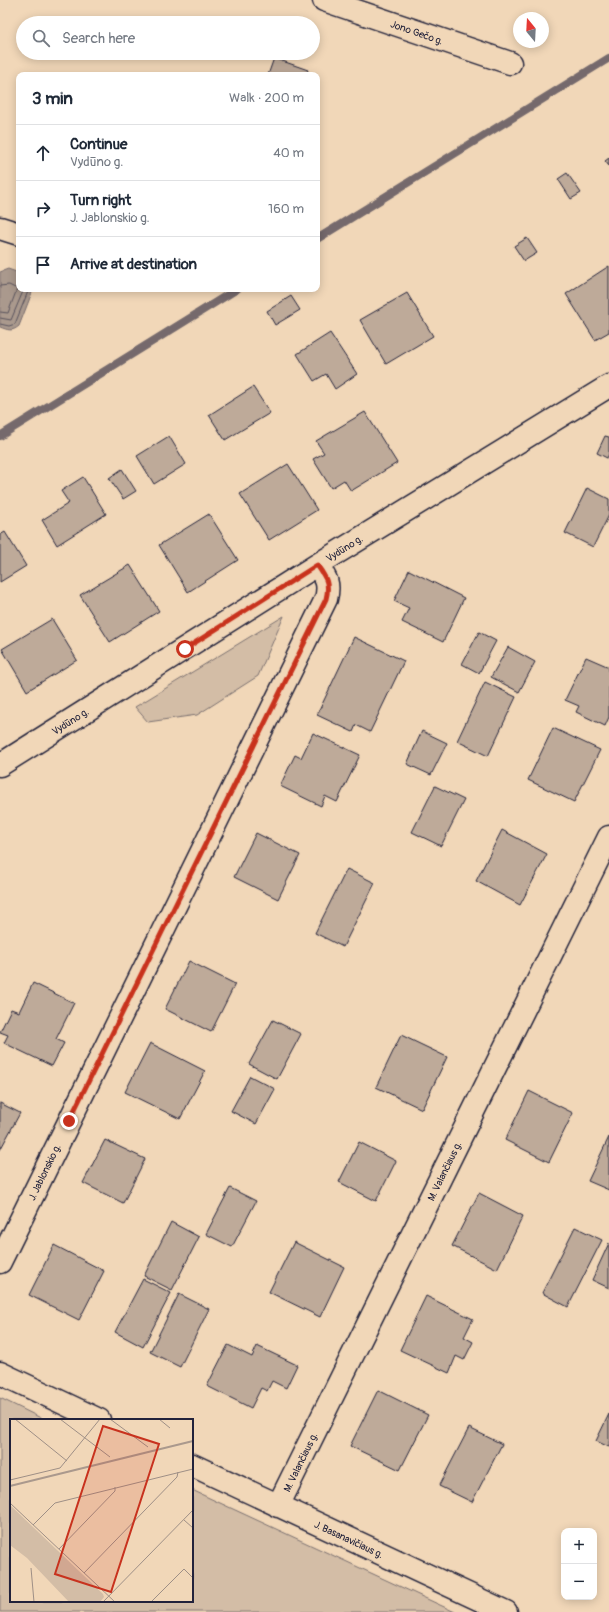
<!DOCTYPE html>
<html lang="en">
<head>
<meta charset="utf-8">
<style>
	body { margin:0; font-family:Pangolin,sans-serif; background:#f2f2f3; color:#1f2937 }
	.controls { position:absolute; right:12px; bottom:12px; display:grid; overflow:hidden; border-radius:8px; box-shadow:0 2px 10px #0003 }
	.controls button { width:36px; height:36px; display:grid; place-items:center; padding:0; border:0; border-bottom:1px solid #e0e1e3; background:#fff; color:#1f2937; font:20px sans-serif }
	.compass { position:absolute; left:513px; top:12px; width:36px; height:36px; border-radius:50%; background:#fff; box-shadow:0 2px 10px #0003; rotate:342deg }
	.stop { position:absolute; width:12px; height:12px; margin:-9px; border:3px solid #c8321e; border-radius:50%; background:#fff }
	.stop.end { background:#c8321e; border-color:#fff; box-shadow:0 1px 4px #0008 }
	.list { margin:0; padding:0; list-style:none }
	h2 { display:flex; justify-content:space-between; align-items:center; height:52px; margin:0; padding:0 16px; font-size:17px }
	h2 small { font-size:13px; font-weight:400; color:#747a83 }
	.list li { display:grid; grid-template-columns:26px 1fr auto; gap:12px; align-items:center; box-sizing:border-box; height:56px; padding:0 16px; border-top:1px solid #e0e1e3 }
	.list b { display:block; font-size:15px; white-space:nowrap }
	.list p { margin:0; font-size:13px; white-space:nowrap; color:#747a83 }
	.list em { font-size:13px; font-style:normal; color:#747a83 }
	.icon { flex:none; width:22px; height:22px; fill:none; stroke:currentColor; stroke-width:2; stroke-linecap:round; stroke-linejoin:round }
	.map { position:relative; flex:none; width:609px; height:1612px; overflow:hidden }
	.search { position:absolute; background:#fff; box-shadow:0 2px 10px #0003; left:16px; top:16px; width:304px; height:44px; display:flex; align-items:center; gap:10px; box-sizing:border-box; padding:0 14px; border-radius:22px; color:#747a83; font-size:15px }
	.panel { position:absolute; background:#fff; box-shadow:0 2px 10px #0003; left:16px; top:72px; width:304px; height:220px; border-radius:8px }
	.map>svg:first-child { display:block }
	.green { fill:#d3bda6; stroke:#7a7070 }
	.water { fill:#aa998d; stroke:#74696c }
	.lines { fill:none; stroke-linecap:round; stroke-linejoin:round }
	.shore { stroke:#58525c; stroke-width:1 }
	.stream { stroke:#74696c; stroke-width:8 }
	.building { fill:#beaa99; stroke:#22223b }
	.street-casing { stroke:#22223b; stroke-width:25 }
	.street { stroke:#f1d7b8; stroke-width:22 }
	.route { stroke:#c8321e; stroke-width:5 }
	.labels { text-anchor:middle; stroke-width:4; stroke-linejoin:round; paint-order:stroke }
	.street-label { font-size:10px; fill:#22223b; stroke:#f1d7b8 }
	.inset-river { fill:none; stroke:#aa998d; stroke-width:2 }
	.inset-road { fill:none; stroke:#9e8f86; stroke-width:1 }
	.view { fill:#c8321e; fill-opacity:0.15; stroke:#c8321e; stroke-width:2 }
	.inset-edge { fill:none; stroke:#22223b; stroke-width:2 }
</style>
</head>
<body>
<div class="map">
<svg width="609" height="1612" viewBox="0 0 609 1612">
	<rect width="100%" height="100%" fill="#f1d7b8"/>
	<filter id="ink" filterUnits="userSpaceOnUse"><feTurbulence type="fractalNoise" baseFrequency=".025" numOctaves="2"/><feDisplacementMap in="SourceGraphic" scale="8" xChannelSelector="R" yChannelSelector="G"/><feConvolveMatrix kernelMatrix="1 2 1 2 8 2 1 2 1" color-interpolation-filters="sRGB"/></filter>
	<g filter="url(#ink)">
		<path class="green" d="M284,616L258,676L197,715L148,722L135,707Z
			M0,1398L45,1420H11V1601H192V1490L455,1612H0Z"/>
		<path class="water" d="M8,269L19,273V289H33V290L19,326C12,332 8,330 0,327V272Z"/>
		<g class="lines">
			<path class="shore" d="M0,286L9,285L17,289L8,313L0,312
				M0,318L11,320L24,289
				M0,324L9,326L15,324L29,289"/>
			<path class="stream" d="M317,239L609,58
				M0,436L237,289"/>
		</g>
		<path class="building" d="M274,58L308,70L306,75H268Z
			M609,158V166L605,161Z
			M567,173L581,193L571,199L558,179Z
			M527,238L537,253L524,261L514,246Z
			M609,266V332L595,340L566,294Z
			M407,293L433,336L386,364L360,320Z
			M291,296L300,310L275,325L267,311Z
			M330,333L357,374L335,389L326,374L314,381L297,354Z
			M253,387L270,413L225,440L209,415Z
			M365,412L397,463L351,491L344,480L331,488L313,459L324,453L316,441Z
			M169,436L186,464L154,484L137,456Z
			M605,436L609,437V454L607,458L597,453Z
			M288,464L317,510L269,540L240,494Z
			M122,469L136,491L123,499L109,478Z
			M83,477L106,514L57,545L42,520L69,503L61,491Z
			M587,488L609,499V515L593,547L565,533Z
			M209,514L238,560L188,592L159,545Z
			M5,532L26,566L0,582V535Z
			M130,565L159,611L110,642L80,595Z
			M409,570L464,598L443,642L402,622L409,608L394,601Z
			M52,619L77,660L27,691L2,649Z
			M479,632L496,641L479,673L462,664Z
			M354,637L404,661L370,732L356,725L353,732L317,715Z
			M508,647L535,662L519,692L491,677Z
			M586,657L609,667V717L605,726L576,712L579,706L565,700Z
			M485,682L516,697L488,756L457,741Z
			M553,728L600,750L574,802L528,780Z
			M422,731L447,743L431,775L407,764Z
			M313,733L360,755L337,802L325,796L321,806L280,786L295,755L301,758Z
			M435,786L464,800L441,846L412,832Z
			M502,830L547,854L520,905L476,881Z
			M256,833L300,855L278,899L234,877Z
			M347,869L375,883L343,947L315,933Z
			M189,961L235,984L211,1032L165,1009Z
			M33,983L74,1003L56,1039L64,1043L52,1066L4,1043L8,1035L0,1032L11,1009L19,1012Z
			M273,1020L301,1034L277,1079L249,1064Z
			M401,1035L447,1057L422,1109L376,1087Z
			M150,1043L205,1071L180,1119L125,1092Z
			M250,1076L275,1089L256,1124L231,1111Z
			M529,1091L573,1113L549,1162L505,1140Z
			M0,1103L20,1113L0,1150Z
			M609,1137V1190L588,1181Z
			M105,1140L145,1159L123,1203L83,1183Z
			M359,1142L396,1161L376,1201L339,1182Z
			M230,1188L256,1201L232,1247L206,1234Z
			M479,1193L523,1216L497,1269L452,1246Z
			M171,1222L199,1237L172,1290L144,1276Z
			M575,1227L602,1240L568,1307L542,1293Z
			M294,1242L344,1267L320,1317L269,1292Z
			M609,1243V1288L592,1280Z
			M54,1245L104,1271L79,1320L29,1295Z
			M143,1279L171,1293L143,1347L115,1332Z
			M179,1294L209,1309L180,1367L150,1352Z
			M426,1296L473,1319L464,1337L473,1342L464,1360L456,1356L449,1373L400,1350Z
			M228,1345L252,1357L257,1346L297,1365L286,1388L272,1381L267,1391L261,1388L251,1408L207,1386Z
			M378,1390L428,1415L400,1470L350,1446Z
			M609,1414V1447L596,1441Z
			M469,1428L502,1444L472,1502L439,1486Z"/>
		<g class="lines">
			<defs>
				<path id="street" d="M324,0L510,63
					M0,228L19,234
					M0,765L317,565L609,386
					M0,1262L326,599C330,583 326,578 317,565
					M0,1373L99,1420
					M192,1465L506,1612
					M278,1506L609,837"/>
			</defs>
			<use href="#street" class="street-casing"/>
			<use href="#street" class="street"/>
		</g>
	</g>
	<g class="lines" filter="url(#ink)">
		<path class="route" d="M69,1121L326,599C330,583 326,578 317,565L185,649"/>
	</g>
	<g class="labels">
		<g class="street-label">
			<text transform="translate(417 32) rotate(19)" y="4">Jono Gečo g.</text>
			<text transform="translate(344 548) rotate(-32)" y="4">Vydūno g.</text>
			<text transform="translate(70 721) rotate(-32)" y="4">Vydūno g.</text>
			<text transform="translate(444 1171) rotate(-64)" y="4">M. Valančiaus g.</text>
			<text transform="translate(44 1172) rotate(-64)" y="4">J. Jablonskio g.</text>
			<text transform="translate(300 1462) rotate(-64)" y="4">M. Valančiaus g.</text>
			<text transform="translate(349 1539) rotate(25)" y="4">J. Basanavičiaus g.</text>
		</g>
	</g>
	<g transform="translate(10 1419)">
		<rect width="183" height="183" fill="#f1d7b8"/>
		<path d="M0,86L93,175L94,178L90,183H59L17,139L0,126Z" fill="#d3bda6"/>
		<path class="inset-river" d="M0,67L183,22"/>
		<path class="inset-road" d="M5,0L57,42M50,0L100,38M100,0L138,28M149,0L160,9M0,61L50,49L90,0M0,84L105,183M174,101L183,109M23,106L45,84L183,50M49,130L105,72V68M21,149L24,183M74,154L167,58L168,53M93,183L183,91M141,183L174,150L183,159"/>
		<path class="view" d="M93,7L149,25L101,173L45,155Z"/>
		<rect width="183" height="183" class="inset-edge"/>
	</g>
</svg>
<div class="controls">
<button>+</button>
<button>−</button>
</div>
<svg class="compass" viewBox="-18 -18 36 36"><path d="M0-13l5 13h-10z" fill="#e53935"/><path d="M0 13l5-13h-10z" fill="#747a83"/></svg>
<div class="stop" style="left:185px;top:649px"></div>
<div class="stop end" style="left:69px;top:1121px"></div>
<div class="search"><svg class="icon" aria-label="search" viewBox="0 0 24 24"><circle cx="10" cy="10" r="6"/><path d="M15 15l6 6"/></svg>Search here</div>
<section class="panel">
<h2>3 min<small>Walk · 200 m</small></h2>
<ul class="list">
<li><svg class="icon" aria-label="ahead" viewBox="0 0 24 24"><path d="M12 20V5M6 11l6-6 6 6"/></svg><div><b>Continue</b><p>Vydūno g.</p></div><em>40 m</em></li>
<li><svg class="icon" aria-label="right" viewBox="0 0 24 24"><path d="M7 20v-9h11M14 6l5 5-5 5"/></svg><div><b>Turn right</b><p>J. Jablonskio g.</p></div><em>160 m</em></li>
<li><svg class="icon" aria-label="arrive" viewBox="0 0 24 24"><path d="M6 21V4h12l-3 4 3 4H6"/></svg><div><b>Arrive at destination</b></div></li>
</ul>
</section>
</div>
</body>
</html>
